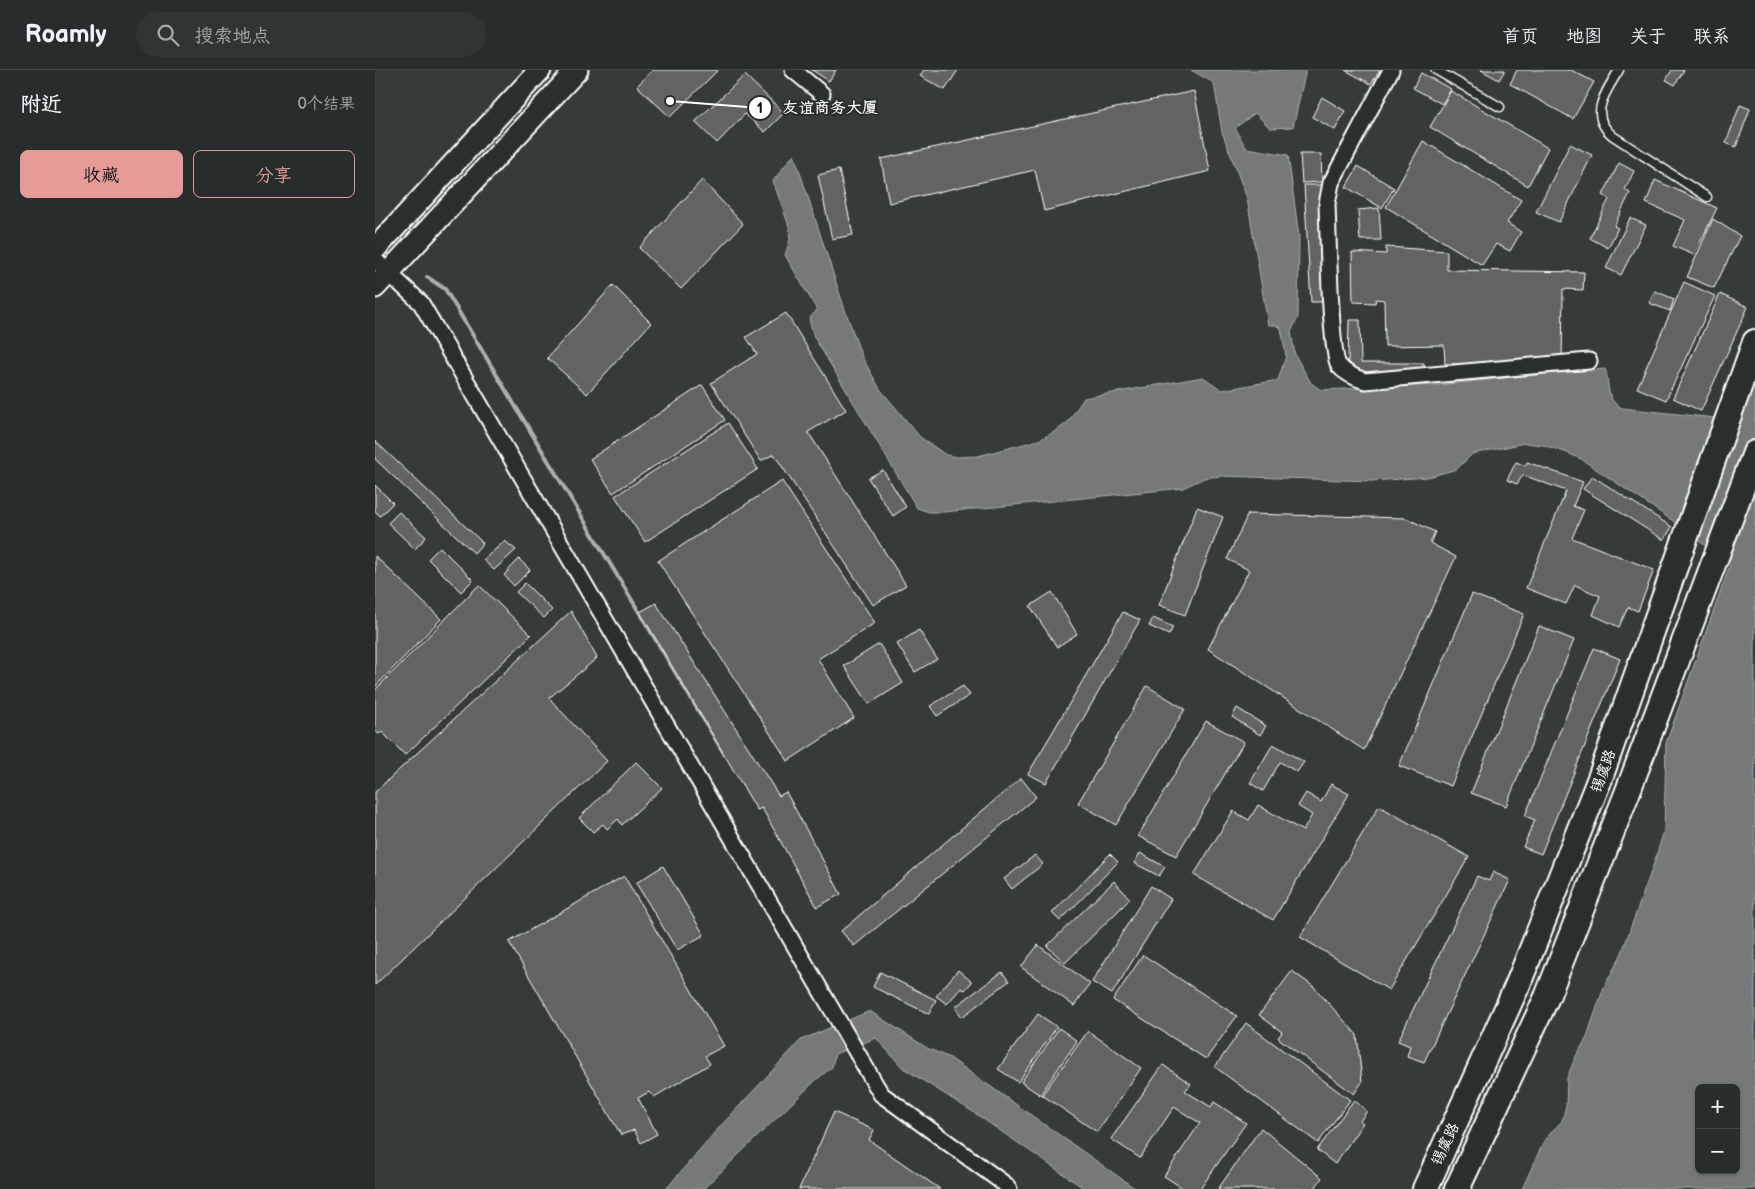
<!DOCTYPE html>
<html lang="zh">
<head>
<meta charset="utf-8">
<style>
	body { margin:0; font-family:"Balsamiq Sans","LXGW WenKai TC",sans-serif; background:#313434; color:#f1f3f6 }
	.controls { position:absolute; right:15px; bottom:15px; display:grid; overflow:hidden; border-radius:8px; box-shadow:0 1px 4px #0004 }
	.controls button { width:45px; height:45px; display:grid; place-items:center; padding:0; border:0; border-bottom:1px solid #454848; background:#292c2c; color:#f1f3f6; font:25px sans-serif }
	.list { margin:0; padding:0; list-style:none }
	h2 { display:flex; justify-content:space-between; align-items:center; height:65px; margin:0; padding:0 20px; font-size:21px }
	h2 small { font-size:16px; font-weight:400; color:#a5a7a9 }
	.actions { display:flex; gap:10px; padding:15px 20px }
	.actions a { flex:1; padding:11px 0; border:1px solid #e69b98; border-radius:8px; text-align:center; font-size:18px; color:#e69b98 }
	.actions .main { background:#e69b98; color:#111 }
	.icon { flex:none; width:28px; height:28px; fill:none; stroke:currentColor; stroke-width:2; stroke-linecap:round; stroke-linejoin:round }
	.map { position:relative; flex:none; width:1380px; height:1119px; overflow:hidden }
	header { display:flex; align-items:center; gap:30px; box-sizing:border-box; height:70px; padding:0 25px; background:#292c2c; border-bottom:1px solid #454848 }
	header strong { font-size:24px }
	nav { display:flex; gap:28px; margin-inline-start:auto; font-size:18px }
	.search { width:350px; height:45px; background:#313434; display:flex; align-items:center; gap:12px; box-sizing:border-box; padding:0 18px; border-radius:28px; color:#a5a7a9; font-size:19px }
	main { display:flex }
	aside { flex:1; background:#292c2c }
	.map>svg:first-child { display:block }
	.water { fill:#767879; stroke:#adaeaf; fill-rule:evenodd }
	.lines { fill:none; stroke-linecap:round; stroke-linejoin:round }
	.stream { stroke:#adaeaf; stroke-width:4 }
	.building { fill:#636465; stroke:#fff }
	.service-casing { stroke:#fff; stroke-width:11 }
	.minor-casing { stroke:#fff; stroke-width:19 }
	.secondary-casing { stroke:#fff; stroke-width:25 }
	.primary-casing { stroke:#fff; stroke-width:28 }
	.service { stroke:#2a2d2e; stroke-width:8 }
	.minor { stroke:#2a2d2e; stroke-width:15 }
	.secondary { stroke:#2a2d2e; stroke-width:21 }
	.primary { stroke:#2a2d2e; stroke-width:24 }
	.labels { text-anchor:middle; stroke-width:4; stroke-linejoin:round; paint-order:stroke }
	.street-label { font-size:15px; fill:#fff; stroke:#2a2d2e }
	.leader { fill:none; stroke:#fff; stroke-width:2 }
	.callout-dot { fill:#fff; stroke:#2a2d2e; stroke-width:2 }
	.mark-label { font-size:15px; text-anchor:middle; font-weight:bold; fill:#111 }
	.callout-label { font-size:16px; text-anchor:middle; font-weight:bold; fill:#fff; stroke:#2a2d2e; stroke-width:4; stroke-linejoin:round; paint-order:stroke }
</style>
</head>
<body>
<header>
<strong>Roamly</strong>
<div class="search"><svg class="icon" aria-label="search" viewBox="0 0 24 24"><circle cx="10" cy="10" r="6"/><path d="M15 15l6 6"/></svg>搜索地点</div>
<nav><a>首页</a><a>地图</a><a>关于</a><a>联系</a></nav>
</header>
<main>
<aside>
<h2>附近<small>0个结果</small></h2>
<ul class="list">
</ul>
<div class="actions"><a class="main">收藏</a><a>分享</a></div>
</aside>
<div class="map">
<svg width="1380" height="1119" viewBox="0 0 1380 1119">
	<rect width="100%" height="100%" fill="#373a3b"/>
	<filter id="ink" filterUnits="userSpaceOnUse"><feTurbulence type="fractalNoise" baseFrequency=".02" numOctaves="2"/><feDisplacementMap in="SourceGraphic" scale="10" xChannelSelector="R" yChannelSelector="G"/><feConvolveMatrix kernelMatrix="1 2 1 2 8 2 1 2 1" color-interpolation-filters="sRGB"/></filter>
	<g filter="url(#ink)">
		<path class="water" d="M816,0H931L918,57L895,58L880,43L860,58L871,78L913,85L924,167L923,247L916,262L920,285L936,313L946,320L1063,315L1156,305L1230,299C1236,317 1229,328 1247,338L1340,348L1380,306V1119H1147L1170,1069L1187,1051L1191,1036L1192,1008L1200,988L1211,969L1229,917L1246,885L1278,796L1289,761L1291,673L1355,495L1301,453L1206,389L1190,382L1168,375L1150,373L1097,384L1082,399L1053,407L997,411L846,406L829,408L808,418L569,442H554L542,438L439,267L434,249L442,240L410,185L415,170L414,156L398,111L419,84L469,237L487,287L505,319L545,367L571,385L582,387L603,386L664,370L681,361L693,352L709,328L828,307L847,320L903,310L911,286L906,258L900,255H893L872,128L847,62L839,13ZM1324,1018H1361V1100H1324Z
			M495,941L552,978L575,988L761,1119H710L595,1040L528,998L501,968L460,984L457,997L441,1010L328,1119H291L340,1062L426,970Z"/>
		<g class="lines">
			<path class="stream" d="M52,207L70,219L350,685"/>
		</g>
		<path class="building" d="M277,0H343L295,47L262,16Z
			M437,0H461L454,11Z
			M549,0H583L570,20L545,6Z
			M970,0H1005L996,14Z
			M1106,0H1130L1124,10Z
			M1142,0H1196L1219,12L1198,49L1135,14Z
			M1297,0H1309L1300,15L1291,10Z
			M1046,3L1076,19L1067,34L1038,18Z
			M370,5L409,43L390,62L370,44L342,73L320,52Z
			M819,21L835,101L669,141L660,100L514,133L506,89Z
			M1076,21L1173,78L1153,116L1055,57Z
			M947,27L970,41L960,60L937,47Z
			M1365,35L1375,39L1361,77L1351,73Z
			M1048,71L1146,130L1132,153L1146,162L1135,181L1121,174L1107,195L1011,137Z
			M1195,74L1217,85L1184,152L1161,142Z
			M925,84H946L947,112L927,113Z
			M1244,93L1259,101L1250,120L1255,123L1239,156L1243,158L1233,178L1215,168L1234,129L1228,125Z
			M983,96L1019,118L1007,138L971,117Z
			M464,100L478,165L457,169L443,105Z
			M327,110L368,154L306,219L264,178Z
			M1280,110L1342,138L1319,185L1298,176L1310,150L1271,133Z
			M929,115H947L951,232H936Z
			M1004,138L1006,170H985L983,140Z
			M1255,148L1271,155L1246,205L1231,198Z
			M1338,149L1365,166L1339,218L1312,207Z
			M1011,177L1072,181V200L1209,202L1208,220L1188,219L1187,293L1070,294L1069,275L1010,276L1009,230L1001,229L1000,233L978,232L977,182L1011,184Z
			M1309,212L1340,226L1291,330L1262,318Z
			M238,215L276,253L212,324L172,288Z
			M1280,221L1299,229L1295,241L1274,233Z
			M1345,224L1373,237L1326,341L1298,328Z
			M411,243L471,340L433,362L531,515L498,535L399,384L386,391L336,313L382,284L371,267Z
			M974,250H985L986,293H1049L1050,306L988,307L973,291Z
			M327,315L350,350L238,423L215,389Z
			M353,353L383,399L270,472L240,426Z
			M0,371L108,473L99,483L0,389Z
			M1141,392L1151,396L1152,392L1208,412L1198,436L1209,440L1197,468L1279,500L1263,541L1253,537L1244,557L1218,545L1225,526L1200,515L1191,534L1151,518L1191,421L1148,405L1142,414L1132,410Z
			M508,400L531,437L518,446L493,408Z
			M1217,406L1297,457L1289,470L1208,419Z
			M407,411L500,553L443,589L479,648L413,691L283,491Z
			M0,415L18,433L5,446L0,441Z
			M822,437L848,447L810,545L784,535Z
			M24,442L51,467L40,479L13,453Z
			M873,444L1031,448L1060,462L1055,473L1081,487L989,680L833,579L874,500L852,489Z
			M130,471L141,480L119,500L108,490Z
			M65,477L98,510L86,522L53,489Z
			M0,486L66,549L0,617Z
			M144,489L155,500L139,516L129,505Z
			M150,513L177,540L169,548L141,522Z
			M104,515L156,565L30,685L7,662L4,664L0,661V620Z
			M677,522L702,564L682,577L655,536Z
			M1097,524L1149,544L1076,716L1024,696Z
			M281,533L404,726L411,722L466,824L442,837L387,738L382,740L265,542Z
			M196,541L222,588L174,628L232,691L0,915V722Z
			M748,542L765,550L671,713L653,704Z
			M778,548L798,557L794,565L774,556Z
			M1164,556L1199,570L1131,736L1096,723Z
			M544,560L562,589L540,602L522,574Z
			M504,574L528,613L494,634L469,596Z
			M1219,578L1245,589L1166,784L1148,777L1160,750L1150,746Z
			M588,616L595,625L562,646L555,636Z
			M772,616L810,639L741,755L703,733Z
			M862,638L891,656L885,665L857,647Z
			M831,651L869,672L801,786L763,766Z
			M898,674L929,692L922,702L905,692L888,721L875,713Z
			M261,692L287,718L247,755L243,749L232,759L228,754L218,762L204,748Z
			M646,708L661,727L479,876L466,861Z
			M956,714L974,724L898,850L819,805L858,741L874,750L883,735L928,761L937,745L923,736L931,723L946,732Z
			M1004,736L1094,787L1014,920L925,867Z
			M765,783L790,797L784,806L759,793Z
			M735,784L743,792L685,851L677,843Z
			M660,785L668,794L637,819L629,809Z
			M288,796L329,865L302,880L261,813Z
			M1118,802L1135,810L1049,992L1032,986L1035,976L1023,971L1102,806L1114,811Z
			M249,806L349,976L330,986L335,994L279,1027L274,1022L263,1028L282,1064L266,1073L259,1060L246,1065L134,872Z
			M739,811L755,829L690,893L672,876Z
			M776,816L796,829L737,924L717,912Z
			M663,875L715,914L699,936L646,897Z
			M768,885L862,946L831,989L738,930Z
			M583,900L597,912L590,920L586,918L572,934L561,926Z
			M917,901L939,917L982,965L987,1012L979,1024L903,968L907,962L884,945Z
			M505,902L561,930L554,944L498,917Z
			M627,902L634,911L587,947L580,937Z
			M663,944L682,957L643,1012L623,999Z
			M871,953L975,1030L943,1073L840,997Z
			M684,958L702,971L665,1025L646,1012Z
			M713,961L766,998L722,1062L667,1025Z
			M788,995L816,1014L810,1021L836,1037L839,1032L871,1053L825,1119H809L789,1106L825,1053L799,1037L765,1088L736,1069Z
			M979,1030L992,1041L985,1051L988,1053L960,1094L942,1080Z
			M459,1042L499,1060L494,1070L565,1119H424Z
			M886,1058L947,1108L939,1119H843Z"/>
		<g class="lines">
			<defs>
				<path id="service" d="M1061,0L1125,37
					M1244,0C1231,22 1212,45 1238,66L1332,127"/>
				<path id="minor" d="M418,0L447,24
					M1016,0L956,113L952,134C953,157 955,284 964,296C971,304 981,308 990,311L1214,291
					M0,190L46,233L506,1024L631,1115L634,1119"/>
				<path id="secondary" d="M0,179L165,0
					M0,217L202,0"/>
				<path id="primary" d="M1050,1119L1143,914L1225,708L1380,272
					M1082,1119L1172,927L1253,721L1380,383"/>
			</defs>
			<use href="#service" class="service-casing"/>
			<use href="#minor" class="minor-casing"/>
			<use href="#secondary" class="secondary-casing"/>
			<use href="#primary" class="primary-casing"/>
			<use href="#service" class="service"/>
			<use href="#minor" class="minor"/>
			<use href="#secondary" class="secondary"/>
			<use href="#primary" class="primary"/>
		</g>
	</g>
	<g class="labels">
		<g class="street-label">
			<text transform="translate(1228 701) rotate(-70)" y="5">锡虞路</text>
			<text transform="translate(1070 1074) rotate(-65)" y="5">锡虞路</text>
		</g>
	</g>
	<path class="leader" d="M295 31L385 38"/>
	<g class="callout-dot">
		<circle cx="295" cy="31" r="5"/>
		<circle cx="385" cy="38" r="12"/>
	</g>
	<g class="mark-label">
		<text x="385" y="43">1</text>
	</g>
	<g class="callout-label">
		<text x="455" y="43">友谊商务大厦</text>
	</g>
</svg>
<div class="controls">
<button>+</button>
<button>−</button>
</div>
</div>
</main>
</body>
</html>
